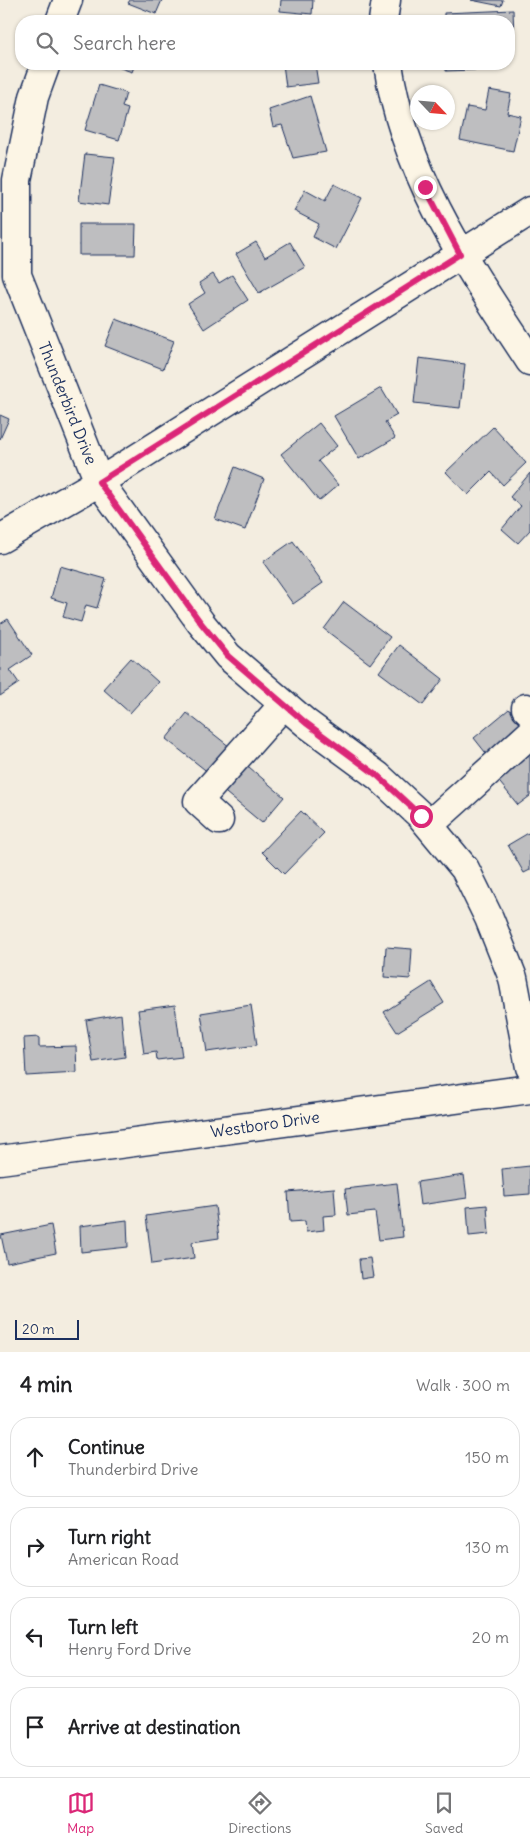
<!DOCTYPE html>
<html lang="en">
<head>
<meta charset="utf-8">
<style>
	body { margin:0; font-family:Delius,sans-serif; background:#f2f2f2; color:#202124 }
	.compass { position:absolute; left:410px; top:85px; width:45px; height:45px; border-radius:50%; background:#fff; box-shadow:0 1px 4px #0004; rotate:116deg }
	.scale { position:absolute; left:15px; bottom:12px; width:64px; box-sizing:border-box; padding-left:5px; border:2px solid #1b2f5e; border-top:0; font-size:14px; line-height:18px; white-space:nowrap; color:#1b2f5e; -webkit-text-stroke:4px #fcf5e5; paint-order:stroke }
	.stop { position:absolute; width:15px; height:15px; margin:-11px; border:4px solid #db2777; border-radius:50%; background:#fff }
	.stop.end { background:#db2777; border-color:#fff; box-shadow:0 1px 5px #0008 }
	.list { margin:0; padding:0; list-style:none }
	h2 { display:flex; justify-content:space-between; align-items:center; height:65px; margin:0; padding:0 20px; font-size:21px }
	h2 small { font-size:16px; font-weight:400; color:#757577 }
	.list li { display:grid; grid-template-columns:32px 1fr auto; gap:15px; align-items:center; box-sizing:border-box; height:80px; margin:0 10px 10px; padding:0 10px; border:1px solid #e0e0e0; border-radius:20px }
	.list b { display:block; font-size:19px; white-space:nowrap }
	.list p { margin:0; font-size:16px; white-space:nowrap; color:#757577 }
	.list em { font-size:16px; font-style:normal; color:#757577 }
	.icon { flex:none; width:28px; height:28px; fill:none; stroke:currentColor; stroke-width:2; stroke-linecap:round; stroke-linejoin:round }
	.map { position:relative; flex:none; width:530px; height:1352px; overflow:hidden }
	.search { position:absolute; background:#fff; box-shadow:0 1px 4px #0004; left:15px; right:15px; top:15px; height:55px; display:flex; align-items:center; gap:12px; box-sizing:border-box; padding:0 18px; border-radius:20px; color:#757577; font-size:19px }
	.sheet { height:425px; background:#fff }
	nav { display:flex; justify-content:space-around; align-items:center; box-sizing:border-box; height:70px; border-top:1px solid #e0e0e0; background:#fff; font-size:14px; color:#757577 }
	nav a { display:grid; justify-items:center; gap:2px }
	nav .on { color:#db2777 }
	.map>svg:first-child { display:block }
	.building { fill:#bebec0; stroke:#1b2f5e }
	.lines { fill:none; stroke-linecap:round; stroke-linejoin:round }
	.minor-casing { stroke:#1b2f5e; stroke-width:31 }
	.minor { stroke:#fcf5e5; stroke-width:28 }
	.route { stroke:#db2777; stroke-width:6 }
	.labels { text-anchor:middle; stroke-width:5; stroke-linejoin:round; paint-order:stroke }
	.street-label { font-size:16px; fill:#1b2f5e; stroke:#fcf5e5 }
</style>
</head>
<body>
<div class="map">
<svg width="530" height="1352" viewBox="0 0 530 1352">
	<rect width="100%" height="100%" fill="#f3ede0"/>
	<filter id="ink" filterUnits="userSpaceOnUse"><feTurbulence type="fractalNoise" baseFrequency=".02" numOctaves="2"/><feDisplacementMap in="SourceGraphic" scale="10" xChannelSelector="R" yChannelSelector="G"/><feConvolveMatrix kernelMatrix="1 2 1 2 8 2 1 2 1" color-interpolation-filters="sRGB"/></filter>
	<g filter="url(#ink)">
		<path class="building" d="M130,0H162L156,14L128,3Z
			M281,0H313L312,14L280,11Z
			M471,0H503L501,6Z
			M513,10L514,36H509V21H444V13Z
			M109,64H135L132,72Z
			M283,64H315L318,83L286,87Z
			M446,64H474L475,70L446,71Z
			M99,85L126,93L122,107L128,109L119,140L85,130Z
			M489,90L511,94L507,113L521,116L513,151L460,140L467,107L485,110Z
			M310,96L326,152L293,158L282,125L273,127L269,110Z
			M85,154L115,157L108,205L79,201Z
			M334,184L362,198L336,249L313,237L319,224L294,211L305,190L325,201Z
			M79,224H136L135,255H79Z
			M256,242L265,257L290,242L305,267L259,293L236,254Z
			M213,274L219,283L232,275L248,300L204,329L188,304L205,293L199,283Z
			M116,319L174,341L163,369L105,346Z
			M419,358L465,364L460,408L414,403Z
			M381,388L397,415L385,422L395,438L359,459L334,416Z
			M0,415L9,419L0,439Z
			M319,423L337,446L318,461L338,485L319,501L281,454Z
			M493,427L526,463L503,485L491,472L468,495L446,472Z
			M235,467L264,479L245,530L215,519Z
			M530,473V530L518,543L502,529L521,506L510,497Z
			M293,541L323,583L293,604L263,562Z
			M60,566L106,579L97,608L86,605L81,622L63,617L67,603L51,598Z
			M344,602L390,637L370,664L324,629Z
			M8,619L32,655L10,670L19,683L0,696V624Z
			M399,645L443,679L423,705L379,672Z
			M131,658L158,682L130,713L103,689Z
			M509,709L525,728L489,757L474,738Z
			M187,713L230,747L209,773L166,739Z
			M530,750V796L518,805L496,778Z
			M242,761L284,797L262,823L220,788Z
			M301,811L324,833L284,874L262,852Z
			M530,832V870L524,873L508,845Z
			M386,947L412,949L410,979L384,977Z
			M431,982L444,1003L397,1032L384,1012Z
			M175,1005L182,1057L157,1060L156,1052L144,1054L138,1010Z
			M251,1005L257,1045L207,1052L201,1013Z
			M121,1014L125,1057L93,1062L86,1020Z
			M39,1037V1047L76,1046L77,1073L26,1076L24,1038Z
			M530,1166V1194L504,1196L502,1169Z
			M464,1175L467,1198L420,1205L417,1182Z
			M397,1183L403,1237L379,1240L375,1212L348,1215L345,1189Z
			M334,1188L336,1215L323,1216L324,1230L306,1232L305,1221L290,1222L288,1192Z
			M487,1205L489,1234L469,1236L467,1207Z
			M215,1206L219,1238L192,1242L194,1258L152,1264L146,1216Z
			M127,1220L128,1247L81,1252L80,1226Z
			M51,1225L56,1253L7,1263L1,1235Z
			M370,1258L373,1277L361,1279L359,1259Z"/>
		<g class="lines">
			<defs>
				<path id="minor" d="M60,21L68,0
					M383,21L386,0
					M46,64L34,97L17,180V275L99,482L201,623L228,656L306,723L378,776L421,816L465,869L489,918L513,978L530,1067
					M388,64C404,176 469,268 530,361
					M0,539L99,482L530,211
					M526,708L530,712
					M219,820L198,801L284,704
					M429,825L530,734
					M0,1160L530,1089"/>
			</defs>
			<use href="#minor" class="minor-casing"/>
			<use href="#minor" class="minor"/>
		</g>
	</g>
	<g class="lines" filter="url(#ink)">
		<path class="route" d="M421,816L378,776L306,723L228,656L201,623L99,482L460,254L425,187"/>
	</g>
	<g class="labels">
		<g class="street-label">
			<text transform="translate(68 403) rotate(68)" y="6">Thunderbird Drive</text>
			<text transform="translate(265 1124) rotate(-8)" y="6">Westboro Drive</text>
		</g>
	</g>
</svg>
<svg class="compass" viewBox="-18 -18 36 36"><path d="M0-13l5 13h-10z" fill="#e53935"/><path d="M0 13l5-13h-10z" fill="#757577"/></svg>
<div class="scale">20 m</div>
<div class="stop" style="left:421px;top:816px"></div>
<div class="stop end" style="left:425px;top:187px"></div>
<div class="search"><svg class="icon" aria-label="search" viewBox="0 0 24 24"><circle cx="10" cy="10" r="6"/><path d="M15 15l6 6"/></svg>Search here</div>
</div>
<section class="sheet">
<h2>4 min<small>Walk · 300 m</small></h2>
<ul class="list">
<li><svg class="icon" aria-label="ahead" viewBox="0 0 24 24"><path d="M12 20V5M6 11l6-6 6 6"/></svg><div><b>Continue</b><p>Thunderbird Drive</p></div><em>150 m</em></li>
<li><svg class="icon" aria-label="right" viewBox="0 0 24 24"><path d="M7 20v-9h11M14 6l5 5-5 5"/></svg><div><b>Turn right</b><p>American Road</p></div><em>130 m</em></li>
<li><svg class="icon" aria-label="left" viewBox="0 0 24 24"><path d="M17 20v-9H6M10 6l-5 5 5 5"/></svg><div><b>Turn left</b><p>Henry Ford Drive</p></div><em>20 m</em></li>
<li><svg class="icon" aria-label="arrive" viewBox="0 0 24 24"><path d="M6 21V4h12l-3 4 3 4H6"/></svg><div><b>Arrive at destination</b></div></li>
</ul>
</section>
<nav>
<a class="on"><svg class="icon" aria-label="map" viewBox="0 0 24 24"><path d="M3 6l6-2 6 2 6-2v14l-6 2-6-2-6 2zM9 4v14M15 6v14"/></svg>Map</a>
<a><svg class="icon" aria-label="directions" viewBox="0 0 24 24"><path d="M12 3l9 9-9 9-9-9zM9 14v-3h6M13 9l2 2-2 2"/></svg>Directions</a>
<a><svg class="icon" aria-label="saved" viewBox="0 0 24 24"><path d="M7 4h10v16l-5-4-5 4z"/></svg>Saved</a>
</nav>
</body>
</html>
